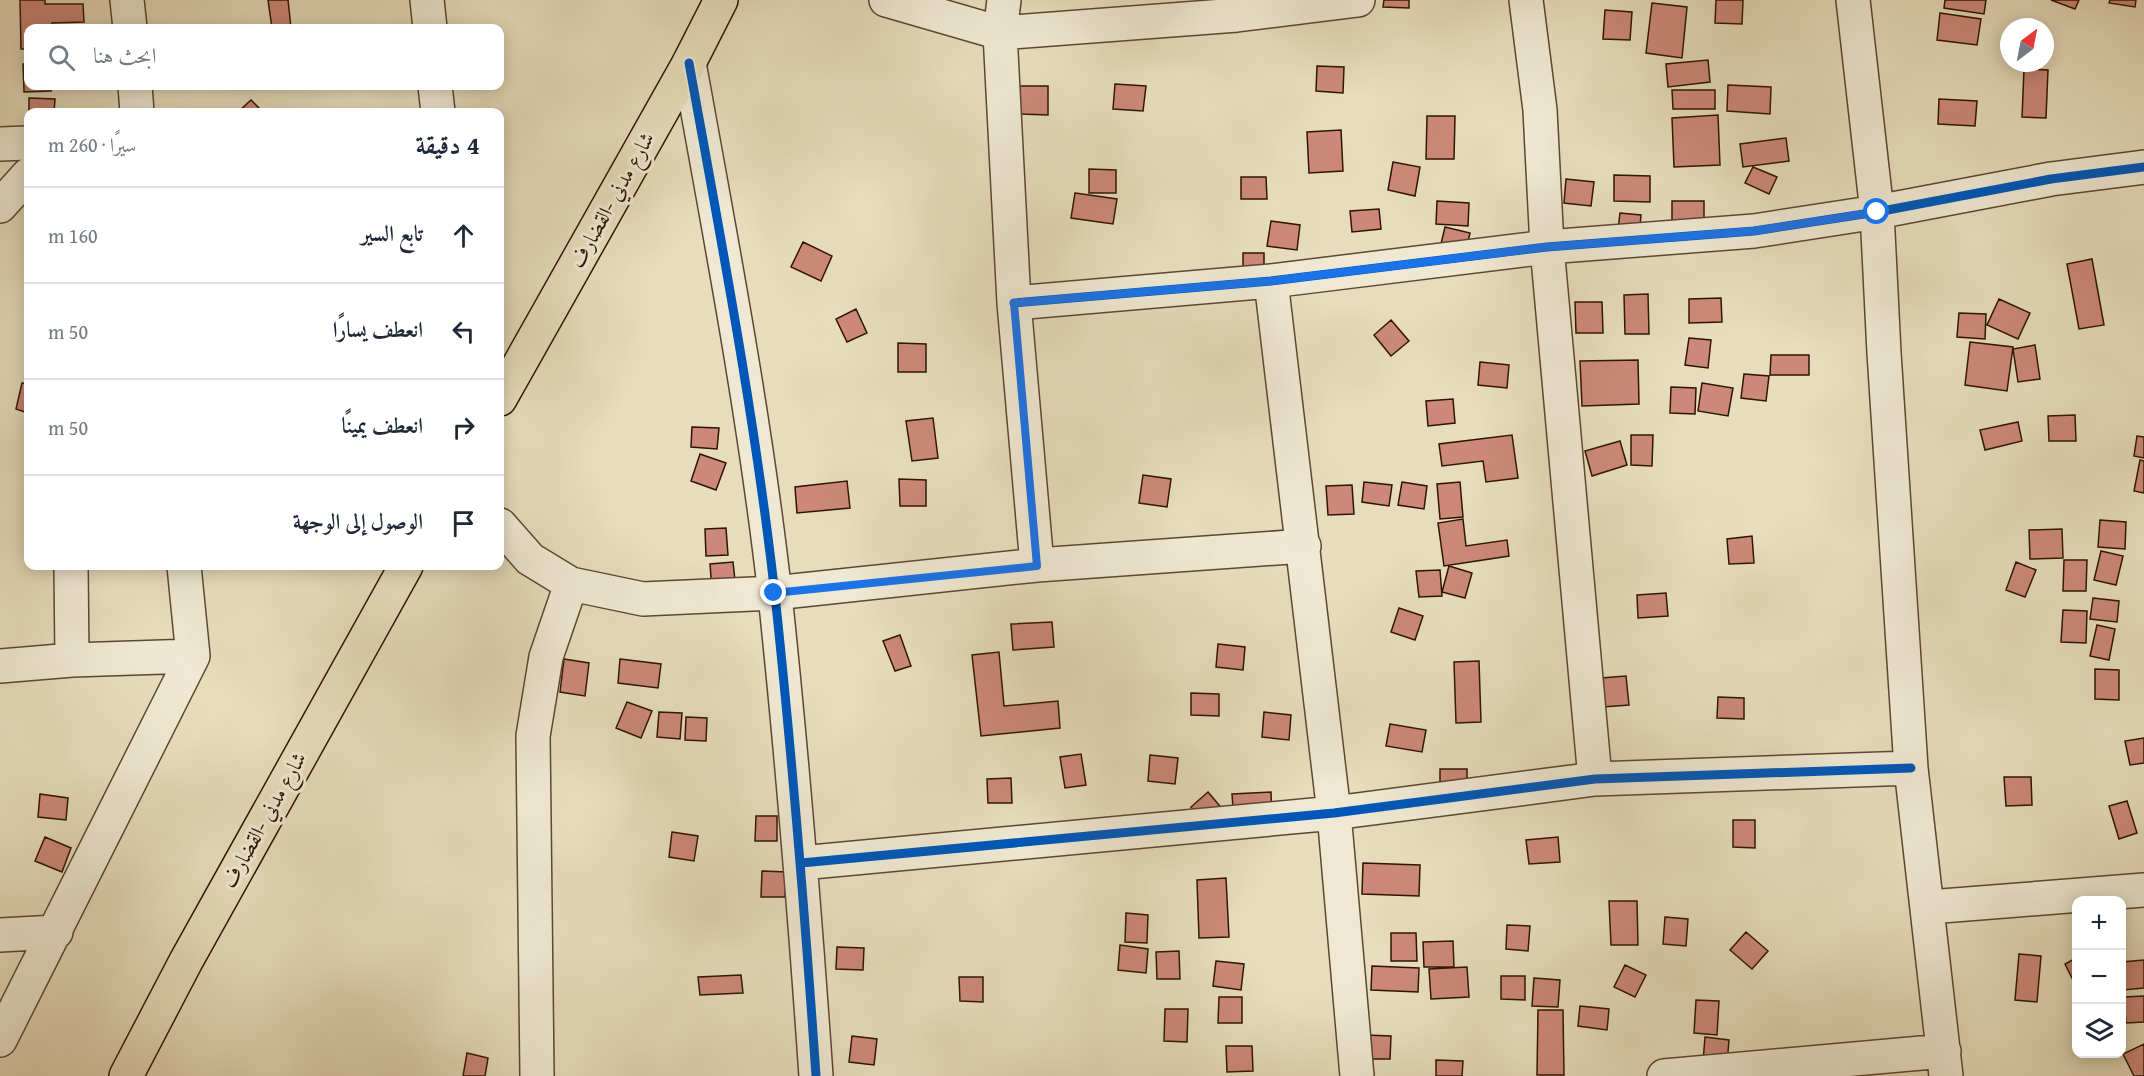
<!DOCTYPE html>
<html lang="ar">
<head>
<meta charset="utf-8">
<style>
	body { margin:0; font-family:"Gentium Book Plus",Amiri,serif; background:#f2f2f3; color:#1f2937; direction:rtl }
	.controls { position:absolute; right:18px; bottom:18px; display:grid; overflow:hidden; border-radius:12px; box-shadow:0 3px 15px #0003 }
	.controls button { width:54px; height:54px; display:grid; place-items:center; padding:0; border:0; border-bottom:2px solid #e0e1e3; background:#fff; color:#1f2937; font:30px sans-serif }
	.compass { position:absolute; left:2000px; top:18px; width:54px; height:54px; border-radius:50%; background:#fff; box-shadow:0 3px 15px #0003; rotate:32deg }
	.stop { position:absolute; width:18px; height:18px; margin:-14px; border:4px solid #1a73e8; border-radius:50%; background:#fff }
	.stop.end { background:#1a73e8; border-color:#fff; box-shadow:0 2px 6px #0008 }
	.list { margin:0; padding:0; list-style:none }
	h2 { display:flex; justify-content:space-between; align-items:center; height:78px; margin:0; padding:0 24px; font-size:26px }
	h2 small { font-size:20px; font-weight:400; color:#747a83 }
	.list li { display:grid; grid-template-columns:39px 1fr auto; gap:18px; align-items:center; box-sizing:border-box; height:96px; padding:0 24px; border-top:2px solid #e0e1e3 }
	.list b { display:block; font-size:22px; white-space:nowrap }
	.list em { font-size:20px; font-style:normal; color:#747a83 }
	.icon { flex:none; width:33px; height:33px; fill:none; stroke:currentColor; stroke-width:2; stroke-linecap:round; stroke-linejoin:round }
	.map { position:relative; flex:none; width:2144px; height:1076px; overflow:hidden; direction:ltr }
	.search { position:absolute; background:#fff; box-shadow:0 3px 15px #0003; left:24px; top:24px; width:480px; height:66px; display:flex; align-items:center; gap:15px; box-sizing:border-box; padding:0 21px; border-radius:12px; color:#747a83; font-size:22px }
	.panel { position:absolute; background:#fff; box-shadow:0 3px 15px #0003; left:24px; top:108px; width:480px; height:462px; border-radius:12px; direction:rtl }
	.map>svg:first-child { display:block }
	.building { fill:#cc8979; stroke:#2f1501; stroke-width:1.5 }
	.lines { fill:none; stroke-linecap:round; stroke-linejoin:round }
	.minor-casing { stroke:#5d4730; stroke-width:36 }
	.highway-casing { stroke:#2f1501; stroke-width:36 }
	.minor { stroke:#efe9d3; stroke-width:33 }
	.highway { stroke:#e7ddbc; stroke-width:33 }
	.cycleway-casing { stroke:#efe9d3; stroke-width:13 }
	.cycleway { stroke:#0057b8; stroke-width:9 }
	.route { stroke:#1a73e8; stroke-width:8 }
	.labels { text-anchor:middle; stroke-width:6; stroke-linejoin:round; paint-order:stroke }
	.street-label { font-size:21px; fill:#2f1501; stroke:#efe9d3 }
</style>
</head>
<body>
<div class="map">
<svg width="2144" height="1076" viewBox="0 0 2144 1076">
	<rect width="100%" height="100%" fill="#e7ddbc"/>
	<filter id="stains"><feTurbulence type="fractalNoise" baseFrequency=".00333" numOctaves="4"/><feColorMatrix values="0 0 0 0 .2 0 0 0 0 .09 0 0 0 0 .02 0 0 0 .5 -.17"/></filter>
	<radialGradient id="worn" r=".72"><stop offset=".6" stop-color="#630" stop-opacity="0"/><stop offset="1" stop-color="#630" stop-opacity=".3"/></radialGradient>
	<path class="building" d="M20,0H45V4H83L84,22L52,23V28H28V49H21Z
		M268,0H288L291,28H272Z
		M1384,0H1409V8L1383,7Z
		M1716,0H1743L1742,24L1715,23Z
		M1945,0H1986L1984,14L1944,8Z
		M2051,0H2079L2075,9Z
		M2110,0H2136L2135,7L2109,3Z
		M1652,3L1687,7L1682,58L1646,53Z
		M1605,10L1632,12L1630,40L1603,39Z
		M1940,13L1981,19L1977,45L1937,40Z
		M1708,60L1710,82L1668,87L1666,64Z
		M23,64H28V86H51V91L24,92Z
		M1317,66L1344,67L1343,93L1316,91Z
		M2024,69L2048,70L2046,118L2022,117Z
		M1115,84L1146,86L1143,111L1113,109Z
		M1728,85L1771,87L1770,114L1727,111Z
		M1020,86H1048V115L1020,114Z
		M1672,90H1715V109H1673Z
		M29,98L55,99L54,112H29Z
		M1939,99L1977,101L1975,126L1938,124Z
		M251,100L263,112H238Z
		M1718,115L1720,165L1674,167L1672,118Z
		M1427,116H1455L1454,159H1426Z
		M1341,130L1343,171L1309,173L1307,132Z
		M1786,138L1789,161L1743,167L1740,144Z
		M1393,162L1420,167L1415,196L1388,190Z
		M1753,167L1777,177L1769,194L1745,183Z
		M1089,169L1116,170V193H1089Z
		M1614,175L1650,176V202L1614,201Z
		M1241,177H1266L1267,199H1241Z
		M1566,179L1594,182L1591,206L1564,203Z
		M1075,193L1117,199L1113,224L1071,218Z
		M1437,201L1469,203L1468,226L1436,224Z
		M1672,201H1704V229H1672Z
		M1379,209L1381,229L1352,232L1350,211Z
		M1620,213L1641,215L1638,249L1616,247Z
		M1271,221L1300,225L1297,250L1267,246Z
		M1445,227L1470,233L1461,271L1436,265Z
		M803,242L832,256L821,281L791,267Z
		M1243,253H1264V279H1243Z
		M2092,259L2104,325L2079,329L2067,264Z
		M1648,294L1649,334H1625L1624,295Z
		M1721,298L1722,322L1689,323V299Z
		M1999,299L2030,313L2018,339L1987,325Z
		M1575,302H1602L1603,333H1576Z
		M856,309L867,333L847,342L836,319Z
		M1959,313L1986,314L1985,339L1957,337Z
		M1391,320L1409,341L1391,356L1374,335Z
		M1689,338L1711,340L1708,368L1685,365Z
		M1970,342L2013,347L2007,391L1965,385Z
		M898,343L926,344V372H898Z
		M2035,345L2040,379L2018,382L2013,349Z
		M1771,355H1809V375H1770Z
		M1638,360L1639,404L1582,406L1580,361Z
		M1480,362L1509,365L1507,388L1478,385Z
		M1744,374L1769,376L1766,401L1741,398Z
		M22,383L28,384V413L16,409Z
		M1702,383L1733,388L1728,416L1698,411Z
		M1671,387L1696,388L1695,414L1670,413Z
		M1453,399L1455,423L1428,426L1426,401Z
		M2075,415L2076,441H2049L2048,416Z
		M933,418L938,458L912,461L906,421Z
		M2018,422L2022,441L1985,450L1980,430Z
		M692,427L719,428L717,449L691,447Z
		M1512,435L1518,478L1486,482L1483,461L1442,466L1439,444Z
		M1631,435H1653L1652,466L1631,465Z
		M2137,436L2144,437V458L2134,456Z
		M1620,441L1627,465L1592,476L1585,451Z
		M700,454L726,463L716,490L691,481Z
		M2140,460L2144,461V493L2134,491Z
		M1143,475L1171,479L1167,507L1139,503Z
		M899,479L926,480V506H900Z
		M847,481L850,508L797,513L795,487Z
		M1364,482L1392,485L1389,506L1362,502Z
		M1402,482L1427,486L1424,509L1398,505Z
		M1460,482L1463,517L1440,519L1437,484Z
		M1352,485L1354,514L1328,515L1326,486Z
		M1463,519L1466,546L1507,540L1509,556L1444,566L1438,523Z
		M2100,520L2126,522L2125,549L2098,547Z
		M726,528L728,555L706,556L705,529Z
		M2062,529L2063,558L2030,559L2029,530Z
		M1752,536L1754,563L1729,564L1727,539Z
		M2101,551L2123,556L2116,585L2094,580Z
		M2064,560H2087L2086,591H2063Z
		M733,562L736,589L712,591L710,564Z
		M2016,562L2036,570L2025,597L2006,590Z
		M1449,566L1472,573L1465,598L1442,592Z
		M1440,570L1442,596L1419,597L1416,571Z
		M1666,593L1668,616L1638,618L1637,595Z
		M2093,598L2119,601L2117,622L2090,619Z
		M1399,608L1423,616L1415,640L1391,632Z
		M2063,610L2087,611L2086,643L2061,642Z
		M1052,622L1054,647L1013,650L1011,624Z
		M2097,625L2115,629L2109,660L2090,656Z
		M900,635L911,666L895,671L883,641Z
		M1218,644L1245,647L1243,670L1216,667Z
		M999,652L1004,706L1058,701L1060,728L981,736L972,655Z
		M564,659L589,663L585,696L560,692Z
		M620,659L661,664L658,688L618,683Z
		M1479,661L1481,722L1456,723L1454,662Z
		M2095,669L2119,670V700L2095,699Z
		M1626,676L1629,705L1603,707L1601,678Z
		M1191,693L1219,694V716L1191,715Z
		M1718,697L1744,698V719L1717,718Z
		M627,702L652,711L641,738L616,728Z
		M659,712L682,713L680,739L657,737Z
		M1264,712L1291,715L1289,740L1262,737Z
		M686,717L707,718L706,741L685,740Z
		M1390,724L1426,730L1422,752L1386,746Z
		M2144,738V763L2130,765L2125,741Z
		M1081,754L1086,785L1065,788L1060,757Z
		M1150,755L1178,758L1175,784L1148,781Z
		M1440,769H1467V798L1440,797Z
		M2004,777H2031L2032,805L2006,806Z
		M1011,778L1012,803H988L987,779Z
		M1208,792L1224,811L1206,826L1191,807Z
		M1271,792L1272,820L1234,823L1232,794Z
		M40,794L68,798L66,820L38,817Z
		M2127,801L2137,833L2119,839L2109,806Z
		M756,816H777V841H755Z
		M1733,820H1755V848L1733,847Z
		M672,832L698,836L694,861L669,857Z
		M45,837L71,848L62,872L35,861Z
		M1558,837L1560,862L1529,864L1526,840Z
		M1363,863L1420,865L1419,896L1362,894Z
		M762,871L787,872L785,897H761Z
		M1226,878L1229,937L1199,938L1197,880Z
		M1609,901H1637L1638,945H1611Z
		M1126,913L1148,915L1147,943L1125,942Z
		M1665,917L1688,919L1686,946L1663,944Z
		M1507,925L1530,926L1528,951L1506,949Z
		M1746,932L1768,951L1752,969L1730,950Z
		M1391,933H1416L1417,961H1391Z
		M1453,941L1454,967H1424L1423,942Z
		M1120,945L1148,949L1146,973L1118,970Z
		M837,947L864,948L863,970L836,969Z
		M1179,951L1180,979H1157L1156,952Z
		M2019,954L2041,956L2037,1002L2015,1000Z
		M2076,958V986L2065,964Z
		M2144,960V988L2123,990L2122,962Z
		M1216,961L1244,964L1241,990L1213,986Z
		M1625,965L1646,975L1635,997L1614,987Z
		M1372,966L1419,968L1418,992L1371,990Z
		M1467,967L1469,997L1431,999L1429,969Z
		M741,975L743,993L700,995L698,977Z
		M1501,976H1525V1000L1501,999Z
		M959,977H983V1002L960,1001Z
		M1534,978L1560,980L1558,1007L1532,1006Z
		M2144,996V1022L2126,1023L2124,997Z
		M1219,997H1242V1023H1218Z
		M1696,1000L1719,1001L1717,1035L1694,1033Z
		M1580,1006L1609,1009L1607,1030L1578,1026Z
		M1165,1009H1188L1187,1042L1164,1041Z
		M1538,1010H1563L1564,1075H1537Z
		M1366,1035L1391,1036L1390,1059H1365Z
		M852,1036L877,1039L874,1065L849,1062Z
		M1705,1037L1729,1040L1727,1064L1703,1062Z
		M2144,1044V1076H2134L2123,1054Z
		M1226,1046H1252L1253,1071L1227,1072Z
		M467,1053L488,1058L485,1076H463Z
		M1436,1060L1463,1061L1462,1076H1436Z"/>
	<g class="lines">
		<defs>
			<path id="minor" d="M127,0L130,28
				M427,0L430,28
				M886,0L1000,33L1237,15L1358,0
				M1004,0L1000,33L1014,303L1037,565
				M1526,0L1540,110L1547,247L1595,779
				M1853,0L1877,212L1884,353L1911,768L1946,1076
				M689,63C721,240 755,417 775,595C792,755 805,915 816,1076
				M135,86L137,112
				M435,86L438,112
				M0,144L28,143
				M0,206L28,175
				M1271,281L1334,813L1357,1076
				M1014,303L1271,281L1547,247L1754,231L1877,212L2051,179L2144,167
				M500,525L530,559L571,584L643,599L774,593L1037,565L1304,546
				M71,566L72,660
				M0,666L72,660L193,656
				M801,863L1334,813L1595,779L1911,768
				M1929,907L2144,890
				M0,935L56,932
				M0,1040L193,656L184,566
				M537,1076L533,736L546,657L571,584
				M1664,1076L1944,1051"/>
			<path id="highway" d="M500,399L689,63L721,0
				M126,1076L186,961L406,566"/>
		</defs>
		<use href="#minor" class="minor-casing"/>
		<use href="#highway" class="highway-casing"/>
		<use href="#minor" class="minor"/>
		<use href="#highway" class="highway"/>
		<defs>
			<path id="cycleway" d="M689,63C721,240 755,417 775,595C792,755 805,915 816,1076
				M1014,303L1271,281L1547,247L1754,231L1877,212L2051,179L2144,167
				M801,863L1334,813L1595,779L1911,768"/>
		</defs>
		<use href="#cycleway" class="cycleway-casing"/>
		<use href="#cycleway" class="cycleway"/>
	</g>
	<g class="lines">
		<path class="route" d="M774,593L1037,566L1014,303L1271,281L1547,247L1754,231L1877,212"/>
	</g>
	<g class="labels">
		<g class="street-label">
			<text transform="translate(612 200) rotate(-61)" y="7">شارع مدني -القضارف</text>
			<text transform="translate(264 820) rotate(-61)" y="7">شارع مدني -القضارف</text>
		</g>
	</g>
	<rect width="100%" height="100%" filter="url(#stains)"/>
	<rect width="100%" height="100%" fill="url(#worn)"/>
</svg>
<div class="controls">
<button>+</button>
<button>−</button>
<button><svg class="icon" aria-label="layers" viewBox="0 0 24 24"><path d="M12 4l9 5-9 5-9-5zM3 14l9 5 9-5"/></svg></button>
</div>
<svg class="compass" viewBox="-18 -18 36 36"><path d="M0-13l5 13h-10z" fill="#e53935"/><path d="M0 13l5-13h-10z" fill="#747a83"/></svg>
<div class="stop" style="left:1877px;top:212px"></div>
<div class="stop end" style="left:774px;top:593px"></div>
<div class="search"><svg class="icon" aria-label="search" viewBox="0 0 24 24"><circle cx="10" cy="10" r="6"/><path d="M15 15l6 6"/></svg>ابحث هنا</div>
<section class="panel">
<h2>4 دقيقة<small>سيرًا · 260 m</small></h2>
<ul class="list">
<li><svg class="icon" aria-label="ahead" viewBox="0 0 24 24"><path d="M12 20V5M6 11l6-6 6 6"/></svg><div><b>تابع السير</b></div><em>160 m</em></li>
<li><svg class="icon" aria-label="left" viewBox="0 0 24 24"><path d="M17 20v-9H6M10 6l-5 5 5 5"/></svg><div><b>انعطف يسارًا</b></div><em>50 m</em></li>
<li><svg class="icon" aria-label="right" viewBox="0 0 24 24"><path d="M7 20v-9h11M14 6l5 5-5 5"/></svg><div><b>انعطف يمينًا</b></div><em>50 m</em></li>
<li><svg class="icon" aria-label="arrive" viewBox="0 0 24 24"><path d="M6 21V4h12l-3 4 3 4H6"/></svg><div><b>الوصول إلى الوجهة</b></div></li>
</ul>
</section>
</div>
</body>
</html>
